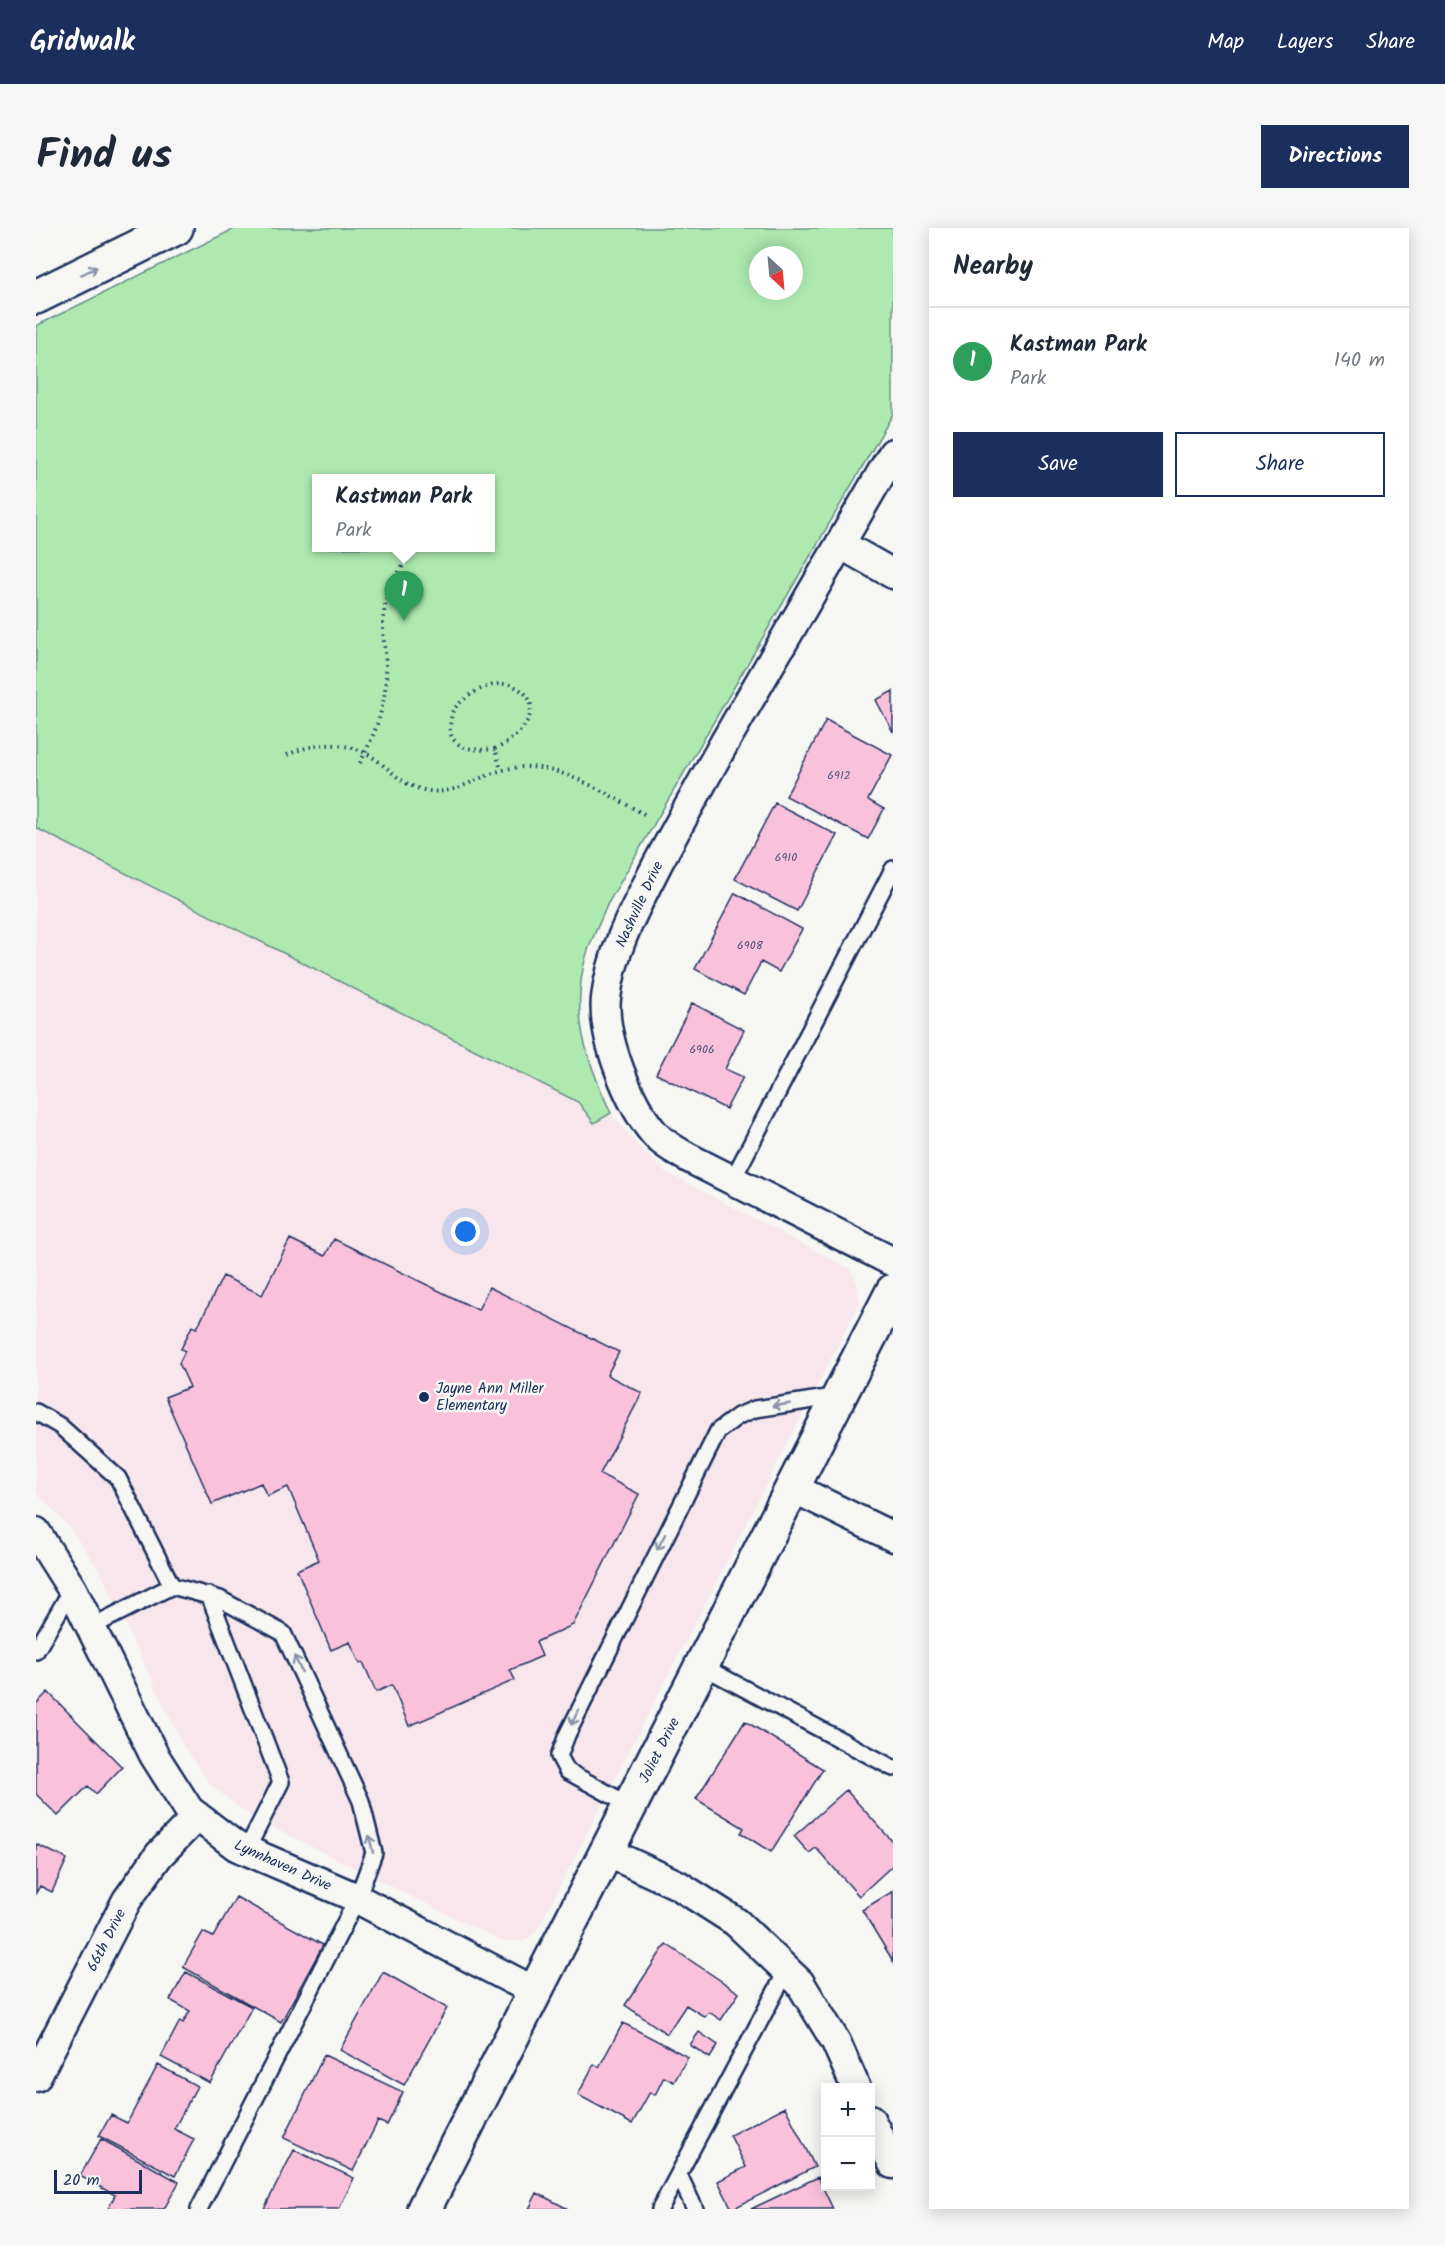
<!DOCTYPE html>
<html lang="en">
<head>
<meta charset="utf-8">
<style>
	body { margin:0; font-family:Kalam,sans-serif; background:#f6f6f7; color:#1f2937 }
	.controls { position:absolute; right:18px; bottom:18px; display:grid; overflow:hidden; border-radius:0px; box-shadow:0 3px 15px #0003 }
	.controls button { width:54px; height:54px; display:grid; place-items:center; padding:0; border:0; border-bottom:2px solid #e0e1e3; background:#fff; color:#1f2937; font:30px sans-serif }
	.compass { position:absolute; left:713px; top:18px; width:54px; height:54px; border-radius:50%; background:#fff; box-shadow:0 3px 15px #0003; rotate:154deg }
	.scale { position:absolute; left:18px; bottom:15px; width:88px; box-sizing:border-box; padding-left:6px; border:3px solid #1b2f5e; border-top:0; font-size:16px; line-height:21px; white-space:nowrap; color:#1b2f5e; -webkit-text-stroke:4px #f6f6f2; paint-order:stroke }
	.you { position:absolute; left:430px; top:1004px; width:21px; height:21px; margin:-15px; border:4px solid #fff; border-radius:50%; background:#1a73e8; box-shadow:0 0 0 9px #1a73e833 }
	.badge { display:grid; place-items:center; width:39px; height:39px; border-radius:50%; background:#1b2f5e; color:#fff; font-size:20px; font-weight:700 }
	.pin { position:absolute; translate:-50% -50px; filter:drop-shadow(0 2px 3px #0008) }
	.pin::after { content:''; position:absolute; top:32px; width:21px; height:18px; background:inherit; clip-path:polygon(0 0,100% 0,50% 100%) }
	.popup { position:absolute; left:276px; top:246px; width:183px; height:78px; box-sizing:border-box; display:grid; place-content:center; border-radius:0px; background:#fff; filter:drop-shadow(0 2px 4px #0005); font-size:20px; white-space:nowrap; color:#747a83 }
	.popup b { font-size:22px; color:#1f2937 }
	.popup::after { content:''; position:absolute; left:50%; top:100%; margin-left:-12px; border:12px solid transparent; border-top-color:#fff }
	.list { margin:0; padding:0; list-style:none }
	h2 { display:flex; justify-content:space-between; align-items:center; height:78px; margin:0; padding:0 24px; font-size:26px }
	h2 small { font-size:20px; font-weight:400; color:#747a83 }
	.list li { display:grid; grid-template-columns:39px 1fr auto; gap:18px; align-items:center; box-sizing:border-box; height:108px; padding:0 24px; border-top:2px solid #e0e1e3 }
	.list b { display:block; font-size:22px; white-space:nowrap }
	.list p { margin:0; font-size:20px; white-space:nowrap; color:#747a83 }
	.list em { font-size:20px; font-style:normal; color:#747a83 }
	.actions { display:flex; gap:12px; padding:18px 24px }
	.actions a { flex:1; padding:14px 0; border:2px solid #1b2f5e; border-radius:0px; text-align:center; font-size:21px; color:#1b2f5e }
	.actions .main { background:#1b2f5e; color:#fff }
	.map { position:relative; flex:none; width:857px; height:1981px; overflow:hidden; border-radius:0px }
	header { display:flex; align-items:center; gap:36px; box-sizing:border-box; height:84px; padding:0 30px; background:#1b2f5e; color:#fff }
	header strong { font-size:28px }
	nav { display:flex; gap:33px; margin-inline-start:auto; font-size:21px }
	.intro { display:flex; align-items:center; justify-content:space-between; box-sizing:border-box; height:144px; padding:0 36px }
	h1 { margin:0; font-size:42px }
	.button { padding:15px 27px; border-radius:0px; background:#1b2f5e; color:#fff; font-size:21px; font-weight:700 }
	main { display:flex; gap:36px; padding:0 36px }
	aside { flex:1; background:#fff; border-radius:0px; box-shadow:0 3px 15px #0003 }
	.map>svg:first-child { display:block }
	.built { fill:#f7e6eb }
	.green { fill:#aeeab0; stroke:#648c87; stroke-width:1.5; fill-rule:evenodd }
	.building { fill:#f9c2da; stroke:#1b2f5e; stroke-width:1.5 }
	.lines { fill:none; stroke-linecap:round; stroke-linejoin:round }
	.lane-casing { stroke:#1b2f5e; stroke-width:20 }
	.street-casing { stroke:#1b2f5e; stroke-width:33 }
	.secondary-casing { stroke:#1b2f5e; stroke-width:38 }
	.path { stroke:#1b2f5e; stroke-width:4; stroke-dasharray:1.5 4.5; stroke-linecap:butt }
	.lane { stroke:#f6f6f2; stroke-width:15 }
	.street { stroke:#f6f6f2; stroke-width:28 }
	.secondary { stroke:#f6f6f2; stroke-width:33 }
	.oneway { stroke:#8892a8 }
	.poi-dot { fill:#1b2f5e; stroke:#f6f6f2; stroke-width:2 }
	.labels { text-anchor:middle; stroke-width:5; stroke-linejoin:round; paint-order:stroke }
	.number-label { font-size:12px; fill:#52547d }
	.street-label { font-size:15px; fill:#1b2f5e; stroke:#f6f6f2 }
	.poi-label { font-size:15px; fill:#1b2f5e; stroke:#f6f6f2; text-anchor:start }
</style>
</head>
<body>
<header>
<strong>Gridwalk</strong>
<nav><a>Map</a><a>Layers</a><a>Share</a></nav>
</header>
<div class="intro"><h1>Find us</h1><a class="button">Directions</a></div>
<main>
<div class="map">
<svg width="857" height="1981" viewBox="0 0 857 1981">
	<rect width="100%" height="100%" fill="#f6f6f2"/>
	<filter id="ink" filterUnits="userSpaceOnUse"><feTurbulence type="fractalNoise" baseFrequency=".0167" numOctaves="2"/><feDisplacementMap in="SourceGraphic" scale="12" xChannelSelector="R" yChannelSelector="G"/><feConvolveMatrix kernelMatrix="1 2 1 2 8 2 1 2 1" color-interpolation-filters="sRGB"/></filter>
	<g filter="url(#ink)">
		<path class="built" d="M0,600L542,874L558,895L575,885L596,912L628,943L814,1041L821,1054L824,1074L500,1704L487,1713H465L214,1588L174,1556L147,1517L65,1345L34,1300L0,1264Z"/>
		<path class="green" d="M200,0H857V186L571,677C565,693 556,709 551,725C533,785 550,831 575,885L558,895L542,874L0,600V98ZM722,27H758V63H722ZM281,250H455V320H281Z"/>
		<path class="building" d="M857,463V504L840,472Z
			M790,492L856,527L832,572L848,581L832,611L750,568Z
			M739,575L801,607L761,683L699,651Z
			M699,665L766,701L743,744L725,734L708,767L659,741Z
			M656,775L708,802L689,841L707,849L690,881L620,846Z
			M254,1011L289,1028L298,1011L442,1082L453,1059L583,1124L571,1147L606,1165L564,1246L603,1266L537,1397L500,1414L506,1428L474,1442L479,1452L373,1498L356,1457L340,1464L327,1434L324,1436L314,1414L295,1422L261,1342L283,1332L252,1259L231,1268L225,1255L176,1276L129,1169L154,1159L143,1135L149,1123L145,1121L156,1098L161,1100L187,1048L226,1067Z
			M12,1464L86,1539L60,1566L52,1558L22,1588L0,1566V1476Z
			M709,1493L787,1541L735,1624L705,1605L708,1600L660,1571Z
			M810,1562L857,1614V1637L823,1668L780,1620L773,1625L758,1608Z
			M0,1616L31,1631L16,1664L4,1658L0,1665Z
			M857,1663V1733L826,1682Z
			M200,1669L287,1717L245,1794L147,1739L167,1704L177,1709Z
			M630,1716L703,1765L685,1792L673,1784L669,1789L650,1777L631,1806L589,1777Z
			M150,1744L216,1779L174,1855L125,1829L144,1793L147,1795L154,1783L134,1772Z
			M347,1744L411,1780L368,1857L304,1822Z
			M587,1795L652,1829L638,1854L628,1849L619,1867L614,1864L596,1896L542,1867L558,1836L563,1839Z
			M663,1804L682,1817L674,1830L654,1817Z
			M288,1827L367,1864L351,1897L342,1893L317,1943L248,1910Z
			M122,1837L161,1858L138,1901L158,1911L139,1948L63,1908L75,1887L91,1895Z
			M749,1879L779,1939L696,1981L682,1953L710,1939L694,1907Z
			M65,1911L143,1954L128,1981H72L79,1967L44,1948Z
			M258,1922L318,1950L303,1981H228Z
			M782,1949L797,1981H715Z
			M501,1965L532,1981H493Z"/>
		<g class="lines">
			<defs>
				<path id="lane" d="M696,953L857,641
					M0,1184L24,1198L82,1250L136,1358L55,1399
					M136,1358L184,1371L247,1405L325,1573L338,1625L321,1671L163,1981
					M173,1367L245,1554L210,1623
					M0,1423L36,1361
					M666,1438L857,1540
					M595,1578L531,1543L523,1528L531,1507L682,1203L702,1188L719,1181L803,1168
					M643,1947L659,1981
					M624,1981L751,1742"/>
				<path id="street" d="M857,225C801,320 746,416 690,512C667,553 644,594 622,635C600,679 576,720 570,770C566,809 593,876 618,905C626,915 639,922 651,929L857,1034
					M804,316L857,346
					M757,1260L857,1309
					M0,1304L36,1361L118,1527L153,1582L200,1618L312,1666L500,1764
					M571,1624L642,1657L700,1694L764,1755L800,1814L820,1860
					M0,1849L91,1672L123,1627L161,1588
					M834,1891L857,1936"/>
				<path id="secondary" d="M0,69L140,0
					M388,1981L857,1063"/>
			</defs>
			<use href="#lane" class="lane-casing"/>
			<use href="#street" class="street-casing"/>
			<use href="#secondary" class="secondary-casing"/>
			<path class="path" d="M459,521C483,511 516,475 477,458C459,450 427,467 417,483C415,487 415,493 414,497C412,522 441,523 459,521L465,542
				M251,527C281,513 315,512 342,533C357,545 369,558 388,562C419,569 439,549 467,542C518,528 568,566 612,588
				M324,535C338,508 348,483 350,452C351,435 348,419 347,402C346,370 360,342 382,320"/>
			<use href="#lane" class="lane"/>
			<use href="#street" class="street"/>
			<use href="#secondary" class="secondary"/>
		</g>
		<defs><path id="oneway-shaft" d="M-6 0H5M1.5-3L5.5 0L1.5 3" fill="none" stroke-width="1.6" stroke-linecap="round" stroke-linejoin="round" transform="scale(1.5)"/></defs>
		<g class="oneway">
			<use href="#oneway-shaft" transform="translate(53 43) rotate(-26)"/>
			<use href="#oneway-shaft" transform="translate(745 1177) rotate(172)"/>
			<use href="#oneway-shaft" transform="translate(625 1314) rotate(117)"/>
			<use href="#oneway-shaft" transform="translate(262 1436) rotate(-115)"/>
			<use href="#oneway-shaft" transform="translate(539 1489) rotate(116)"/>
			<use href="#oneway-shaft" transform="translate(335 1616) rotate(-103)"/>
		</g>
	</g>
	<circle class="poi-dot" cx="388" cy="1169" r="6"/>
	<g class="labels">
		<g class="number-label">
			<text x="803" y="551">6912</text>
			<text x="750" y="633">6910</text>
			<text x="714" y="721">6908</text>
			<text x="666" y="825">6906</text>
		</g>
		<g class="street-label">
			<text transform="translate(603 676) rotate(-65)" y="5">Nashville Drive</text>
			<text transform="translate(623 1522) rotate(-63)" y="5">Joliet Drive</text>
			<text transform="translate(247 1637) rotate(24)" y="5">Lynnhaven Drive</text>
			<text transform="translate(70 1712) rotate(-63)" y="5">66th Drive</text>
		</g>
		<g class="poi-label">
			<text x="400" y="1165">Jayne Ann Miller<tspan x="400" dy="17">Elementary</tspan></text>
		</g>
	</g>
</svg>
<div class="controls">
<button>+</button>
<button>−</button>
</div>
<svg class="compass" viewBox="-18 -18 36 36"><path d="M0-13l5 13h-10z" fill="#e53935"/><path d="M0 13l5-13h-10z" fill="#747a83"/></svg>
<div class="scale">20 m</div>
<div class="you"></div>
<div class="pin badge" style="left:368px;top:393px;background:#2e9e5b">1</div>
<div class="popup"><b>Kastman Park</b>Park</div>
</div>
<aside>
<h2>Nearby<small></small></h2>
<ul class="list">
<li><span class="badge" style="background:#2e9e5b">1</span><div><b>Kastman Park</b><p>Park</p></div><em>140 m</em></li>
</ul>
<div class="actions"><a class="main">Save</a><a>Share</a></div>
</aside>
</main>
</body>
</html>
